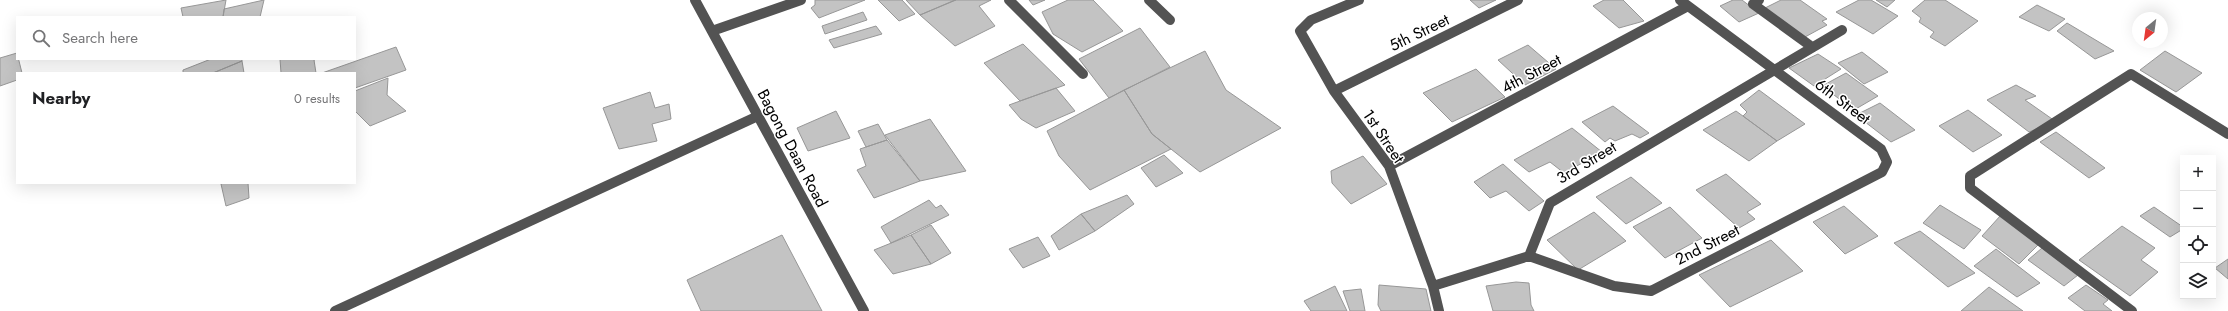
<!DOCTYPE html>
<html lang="en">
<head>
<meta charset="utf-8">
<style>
	body { margin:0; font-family:Jost,sans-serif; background:#f2f2f2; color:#202124 }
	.controls { position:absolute; right:12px; bottom:12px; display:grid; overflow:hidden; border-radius:0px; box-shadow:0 4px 16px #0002 }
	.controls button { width:36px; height:36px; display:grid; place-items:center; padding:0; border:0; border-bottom:1px solid #e0e0e0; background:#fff; color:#202124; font:20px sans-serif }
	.compass { position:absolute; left:2132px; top:12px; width:36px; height:36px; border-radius:50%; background:#fff; box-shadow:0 4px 16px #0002; rotate:209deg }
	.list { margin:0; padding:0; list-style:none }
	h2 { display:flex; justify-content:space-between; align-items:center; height:52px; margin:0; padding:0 16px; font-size:17px }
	h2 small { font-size:13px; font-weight:400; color:#757577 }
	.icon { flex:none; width:22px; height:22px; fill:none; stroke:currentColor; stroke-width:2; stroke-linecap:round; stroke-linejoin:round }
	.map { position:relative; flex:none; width:2228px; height:311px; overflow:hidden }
	.search { position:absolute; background:#fff; box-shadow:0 4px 16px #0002; left:16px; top:16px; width:340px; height:44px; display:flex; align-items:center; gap:10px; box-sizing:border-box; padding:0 14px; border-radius:0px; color:#757577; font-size:15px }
	.panel { position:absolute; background:#fff; box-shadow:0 4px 16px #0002; left:16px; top:72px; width:340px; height:112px; border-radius:0px }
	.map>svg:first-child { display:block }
	.building { fill:#c3c3c3; stroke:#979797 }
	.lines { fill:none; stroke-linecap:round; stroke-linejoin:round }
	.minor { stroke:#535353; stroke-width:10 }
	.labels { text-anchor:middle; stroke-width:3; stroke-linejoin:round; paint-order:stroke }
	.street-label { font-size:16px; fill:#000; stroke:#fff }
</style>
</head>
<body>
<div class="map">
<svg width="2228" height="311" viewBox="0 0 2228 311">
	<rect width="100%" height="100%" fill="#fff"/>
	<path class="building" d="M226,0L223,17H183L181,8Z
		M264,0L260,17H223L224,9Z
		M815,0H865L819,18L811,8L815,5Z
		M878,0H902L915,14L899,21Z
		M906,0H956L920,15Z
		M955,0H991L979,6L995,26L955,46L920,15Z
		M1029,0H1045L1033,5Z
		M1068,0H1093L1123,31L1082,52L1053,34L1042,12Z
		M1470,0H1496L1479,8Z
		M1604,0H1623L1644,21L1619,28L1593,6Z
		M1733,0H1742L1759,13L1739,22L1720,6Z
		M1781,0H1800L1827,19L1822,21L1827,25L1805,37L1765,8Z
		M1859,0H1871L1898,16L1873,34L1836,12Z
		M1876,0H1895L1887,7Z
		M1925,0H1945L1978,21L1945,46L1930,37L1934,32L1919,22L1921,18L1912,11Z
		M2037,5L2065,19L2049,31L2019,17Z
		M863,12L867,20L825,34L822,26Z
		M2067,23L2114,51L2095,59L2057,31Z
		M876,26L882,34L834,48L829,40Z
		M1140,28L1170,67L1109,98L1079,59Z
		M1023,44L1065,85L1020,101L984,63Z
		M1528,45L1556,69L1525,85L1498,60Z
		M396,47L406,70L355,88V73H322Z
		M1205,51L1226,90L1281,128L1200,172L1152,134L1124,90Z
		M2165,51L2202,73L2176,92L2140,70Z
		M1862,52L1888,72L1864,84L1838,63Z
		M17,53L22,73H17V80L0,86V58Z
		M1818,54L1841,69L1814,86L1789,68Z
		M211,59H242V61L213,73H183V70Z
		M280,59H317L314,60L316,73H281Z
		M242,61L244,73H213Z
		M1476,69L1505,97L1452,122L1423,93Z
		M1846,73L1878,96L1854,110L1822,86Z
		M388,78L387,95L406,111L370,126L355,111V91Z
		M2016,85L2036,96L2025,100L2055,121L2029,132L1987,100Z
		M1056,88L1075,111L1036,128L1021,119L1009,105Z
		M1124,90L1152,134L1171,149L1090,190L1059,156L1047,131Z
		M1759,90L1805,124L1777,141L1743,116L1747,112L1740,105Z
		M650,92L655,108L669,104L671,119L652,124L657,141L619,149L603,108Z
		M1880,103L1915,130L1891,142L1856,115Z
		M1613,106L1649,133L1640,138L1632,134L1615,141L1610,138L1605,142L1582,122Z
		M1968,110L2002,135L1973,152L1939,126Z
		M836,111L850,138L808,151L797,128Z
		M1736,111L1777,141L1749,161L1703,130Z
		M930,119L966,171L920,181L885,135Z
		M878,124L887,140L866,147L858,131Z
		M1572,128L1602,152L1564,173L1550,162L1529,172L1514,160Z
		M2056,132L2105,168L2089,178L2040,142Z
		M887,140L920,181L874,198L857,170L866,166L860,149Z
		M1164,155L1183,173L1156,187L1141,168Z
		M1363,156L1387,184L1351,204L1332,183L1331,171Z
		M1503,164L1544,201L1529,211L1506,191L1490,198L1474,182Z
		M1726,174L1761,204L1747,212L1755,219L1739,228L1696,190Z
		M1631,177L1662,203L1626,224L1596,197Z
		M224,183H248L249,198L226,206L221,184Z
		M1127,195L1134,204L1095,231L1081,214Z
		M929,200L936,208L941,205L949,215L891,243L881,227Z
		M1940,205L1981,230L1964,249L1923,223Z
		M1844,206L1878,236L1845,254L1813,222Z
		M1670,207L1702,238L1665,258L1633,227Z
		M2154,207L2183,227V229L2170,237L2140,216Z
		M1594,212L1626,241L1578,270L1547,240Z
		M1081,214L1095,231L1059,250L1051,236Z
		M2001,215L2041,242L2019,264L1982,236Z
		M931,225L951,253L931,264L911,235Z
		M2122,226L2155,248L2141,260L2158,272L2130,296L2079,260Z
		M1920,231L1975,273L1948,287L1894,243Z
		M782,235L822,311H701L687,280Z
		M911,235L931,264L893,274L874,250Z
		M1038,237L1050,256L1023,268L1009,249Z
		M1771,240L1803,271L1730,307L1699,275Z
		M2042,248L2078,275L2064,286L2028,260Z
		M1996,249L2040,283L2017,297L1974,266Z
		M2228,259V279L2215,268Z
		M1516,282L1529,283L1531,305L1534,311H1493L1486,286Z
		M1379,285L1426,289L1431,311H1381L1378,305Z
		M2086,285L2108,300L2103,304L2112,311H2085L2068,298Z
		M1335,286L1347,311H1311L1304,301Z
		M1989,287L2023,311H1961Z
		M1361,289L1365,311H1350L1343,291Z"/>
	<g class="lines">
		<path class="minor" d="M695,0L864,311
			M1009,0L1083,74
			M1149,0L1170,20
			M1359,0L1311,20L1300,31L1334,91L1389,166L1433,286L1439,311
			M1759,0L1753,4L1812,47
			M712,31L801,0
			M1334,91L1518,0
			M1389,166L1688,6
			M1529,256L1614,286L1651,291L1882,172L1887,162L1881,149L1680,0
			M1529,256L1550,203L1842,30
			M1433,286L1529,256
			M335,311L758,116
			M2132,311L1970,188V176L2131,74L2228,134"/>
	</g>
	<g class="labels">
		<g class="street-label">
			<text transform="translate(1419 32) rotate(-26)" y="6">5th Street</text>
			<text transform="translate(1531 73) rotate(-28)" y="6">4th Street</text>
			<text transform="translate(1843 101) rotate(37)" y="6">6th Street</text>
			<text transform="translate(1384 136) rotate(56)" y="6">1st Street</text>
			<text transform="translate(793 148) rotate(62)" y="6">Bagong Daan Road</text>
			<text transform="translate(1586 162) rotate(-31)" y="6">3rd Street</text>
			<text transform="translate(1707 244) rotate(-27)" y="6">2nd Street</text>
		</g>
	</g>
</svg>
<div class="controls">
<button>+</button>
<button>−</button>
<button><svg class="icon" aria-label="locate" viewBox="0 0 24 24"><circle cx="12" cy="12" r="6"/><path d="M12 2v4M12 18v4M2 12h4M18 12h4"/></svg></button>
<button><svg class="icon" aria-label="layers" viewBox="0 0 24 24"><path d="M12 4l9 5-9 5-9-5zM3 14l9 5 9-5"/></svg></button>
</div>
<svg class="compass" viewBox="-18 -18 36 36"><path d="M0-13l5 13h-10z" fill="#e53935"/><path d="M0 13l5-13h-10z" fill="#757577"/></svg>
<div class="search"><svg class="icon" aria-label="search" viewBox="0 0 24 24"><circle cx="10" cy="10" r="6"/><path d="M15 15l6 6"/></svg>Search here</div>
<section class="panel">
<h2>Nearby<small>0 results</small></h2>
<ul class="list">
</ul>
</section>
</div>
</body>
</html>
